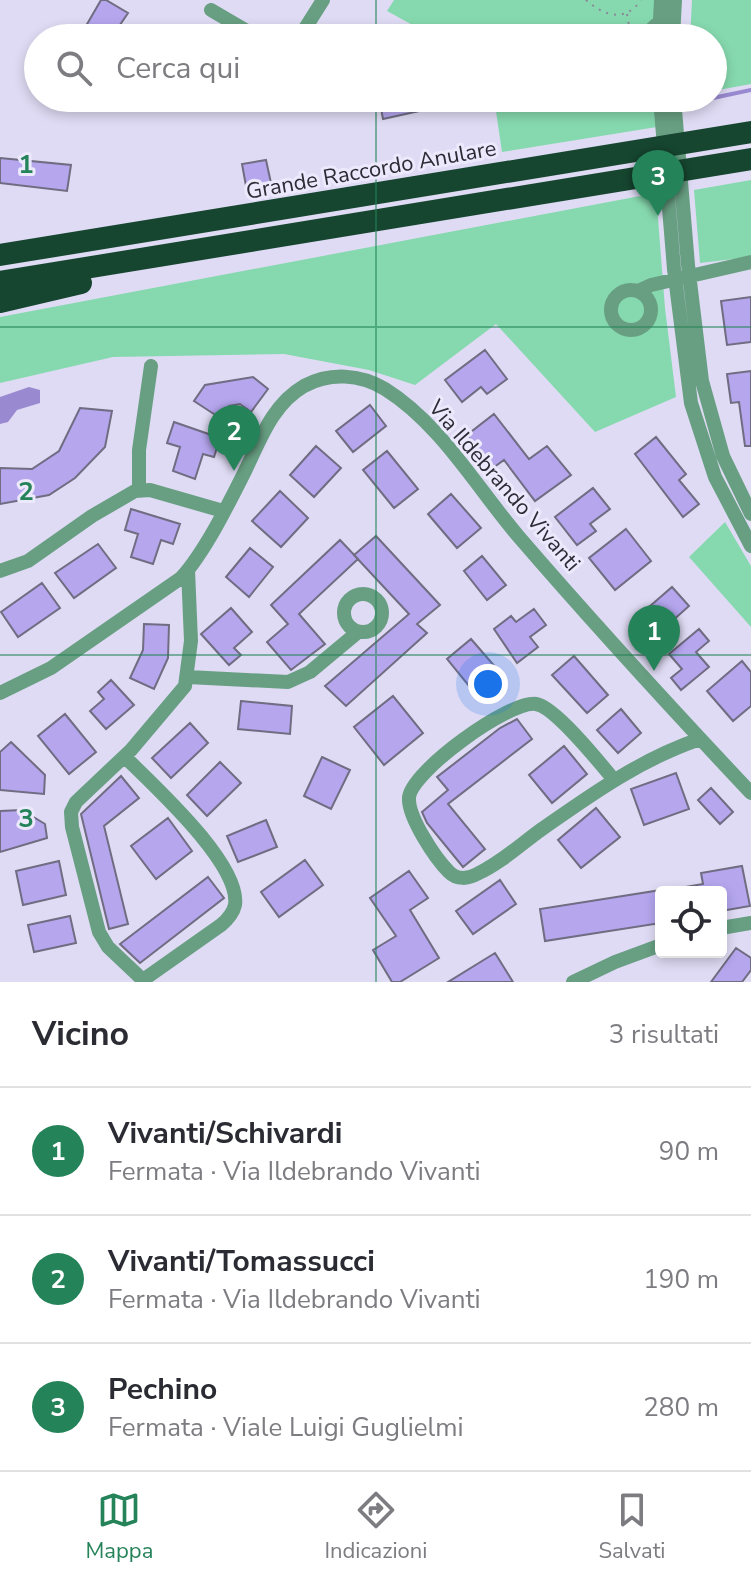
<!DOCTYPE html>
<html lang="it">
<head>
<meta charset="utf-8">
<style>
	body { margin:0; font-family:"Nunito Sans",sans-serif; background:#f2f2f3; color:#2b2b33 }
	.controls { position:absolute; right:24px; bottom:24px; display:grid; overflow:hidden; border-radius:8px; box-shadow:0 4px 12px #0003 }
	.controls button { width:72px; height:72px; display:grid; place-items:center; padding:0; border:0; border-bottom:2px solid #e1e1e2; background:#fff; color:#2b2b33; font:40px sans-serif }
	.you { position:absolute; left:488px; top:684px; width:28px; height:28px; margin:-20px; border:6px solid #fff; border-radius:50%; background:#1a73e8; box-shadow:0 0 0 12px #1a73e833 }
	.badge { display:grid; place-items:center; width:52px; height:52px; border-radius:50%; background:#25835a; color:#fff; font-size:26px; font-weight:700 }
	.pin { position:absolute; translate:-50% -66px; filter:drop-shadow(0 2px 4px #0008) }
	.pin::after { content:''; position:absolute; top:42px; width:28px; height:24px; background:inherit; clip-path:polygon(0 0,100% 0,50% 100%) }
	.list { margin:0; padding:0; list-style:none }
	h2 { display:flex; justify-content:space-between; align-items:center; height:104px; margin:0; padding:0 32px; font-size:34px }
	h2 small { font-size:26px; font-weight:400; color:#7c7c81 }
	.list li { display:grid; grid-template-columns:52px 1fr auto; gap:24px; align-items:center; box-sizing:border-box; height:128px; padding:0 32px; border-top:2px solid #e1e1e2 }
	.list b { display:block; font-size:30px; white-space:nowrap }
	.list p { margin:0; font-size:26px; white-space:nowrap; color:#7c7c81 }
	.list em { font-size:26px; font-style:normal; color:#7c7c81 }
	.icon { flex:none; width:44px; height:44px; fill:none; stroke:currentColor; stroke-width:2; stroke-linecap:round; stroke-linejoin:round }
	.map { position:relative; flex:none; width:751px; height:982px; overflow:hidden }
	.search { position:absolute; background:#fff; box-shadow:0 4px 12px #0003; left:24px; right:24px; top:24px; height:88px; display:flex; align-items:center; gap:20px; box-sizing:border-box; padding:0 28px; border-radius:44px; color:#7c7c81; font-size:30px }
	.sheet { height:488px; background:#fff }
	nav { display:flex; justify-content:space-around; align-items:center; box-sizing:border-box; height:112px; border-top:2px solid #e1e1e2; background:#fff; font-size:22px; color:#7c7c81 }
	nav a { display:grid; justify-items:center; gap:4px }
	nav .on { color:#25835a }
	.map>svg:first-child { display:block }
	.green { fill:#86d9ae }
	.water { fill:#9989d0 }
	.lines { fill:none; stroke-linecap:round; stroke-linejoin:round }
	.stream { stroke:#9989d0; stroke-width:4 }
	.building { fill:#b5a6ee; stroke:#706c81; stroke-width:2 }
	.path { stroke:#8a8799; stroke-width:2; stroke-dasharray:2 6; stroke-linecap:butt }
	.minor { stroke:#689f82; stroke-width:14 }
	.highway { stroke:#164630; stroke-width:22 }
	.grid { fill:none; stroke:#25835a; stroke-width:2; stroke-opacity:0.55 }
	.labels { text-anchor:middle; stroke-width:6; stroke-linejoin:round; paint-order:stroke }
	.street-label { font-size:22px; fill:#2d2b35; stroke:#ece9fd }
	.grid-label { font-size:26px; text-anchor:middle; font-weight:bold; fill:#25835a; stroke:#ece9fd; stroke-width:6; stroke-linejoin:round; paint-order:stroke }
</style>
</head>
<body>
<div class="map">
<svg width="751" height="982" viewBox="0 0 751 982">
	<rect width="100%" height="100%" fill="#dfdbf4"/>
	<path class="green" d="M394,0H657L655,38H436L387,11Z
		M692,0H751V84L713,91V38H690Z
		M494,98H656L657,127L502,152Z
		M751,180V257L700,263L694,190Z
		M656,193L665,308L676,397L595,432L496,324L415,385L369,370L284,354L113,357L0,383V317Z
		M725,522L751,566V627L689,557Z"/>
	<path class="water" d="M29,387L40,390V403L17,410L8,422L0,424V397Z"/>
	<g class="lines">
		<path class="stream" d="M713,98L751,90
			M701,99L711,98"/>
	</g>
	<path class="building" d="M101,0H106L128,13L111,38H79Z
		M379,98H431L433,108L383,119Z
		M0,158L71,165L67,191L0,183Z
		M266,160L271,183L246,186L242,164Z
		M751,297V342L727,345L721,301Z
		M485,350L507,379L487,394L481,387L462,402L445,380Z
		M751,371V446H745L739,402L731,403L727,374Z
		M253,377L268,389L251,412L240,404L229,406L220,418L194,401L205,385Z
		M370,405L386,426L353,452L336,431Z
		M80,408L112,411L105,447L75,478L49,495L0,504V468L32,469L59,451Z
		M494,414L529,459L547,446L571,475L535,501L504,460L493,468L467,435Z
		M174,422L220,438L214,457L203,454L195,479L173,471L180,447L167,443Z
		M656,437L686,474L679,480L699,504L683,517L635,454Z
		M316,446L341,468L314,497L290,475Z
		M387,451L418,489L394,508L363,470Z
		M593,488L610,509L590,524L596,531L577,545L555,517Z
		M280,491L308,518L281,547L252,521Z
		M451,494L481,528L457,548L428,514Z
		M131,509L180,524L173,544L161,540L153,564L131,557L138,534L125,530Z
		M626,529L651,561L615,590L589,558Z
		M376,536L440,605L417,624L427,633L346,706L325,686L409,614L354,555Z
		M340,540L358,559L299,614L325,644L291,670L267,642L288,624L271,605Z
		M98,544L116,568L74,598L55,573Z
		M250,548L273,567L249,597L226,577Z
		M482,556L506,585L487,600L464,571Z
		M42,583L60,608L18,637L1,612Z
		M672,587L689,606L651,640L634,620Z
		M231,608L252,632L234,648L241,655L229,665L201,634Z
		M534,609L546,625L530,637L538,647L517,663L494,629L511,616L516,622Z
		M144,624L169,625L168,658L154,689L130,678L143,650Z
		M699,629L709,641L696,652L709,667L681,690L671,678L682,669L669,654Z
		M471,639L503,676L478,697L447,659Z
		M574,656L608,695L587,713L552,675Z
		M742,661L751,672V706L733,721L707,691Z
		M111,680L134,705L106,729L90,711L104,699L98,692Z
		M393,696L423,733L384,765L354,727Z
		M241,701L292,706L290,734L238,729Z
		M621,709L641,733L618,753L597,730Z
		M65,714L96,752L69,774L38,736Z
		M517,719L532,739L448,804L485,849L463,867L427,823L422,812L448,790L437,777L500,728Z
		M190,723L208,743L171,778L152,758Z
		M11,742L45,775L44,794L0,790V752Z
		M564,746L587,774L552,803L529,775Z
		M322,757L350,770L331,809L304,796Z
		M220,762L241,783L207,816L187,795Z
		M676,773L689,809L644,825L631,789Z
		M121,776L139,798L104,826L128,924L109,929L81,814Z
		M711,788L733,812L720,824L698,800Z
		M596,808L620,837L581,868L558,840Z
		M22,810L45,824L47,838L0,852V811Z
		M168,818L192,851L156,879L131,846Z
		M266,820L277,847L238,862L227,836Z
		M305,860L323,885L279,917L261,892Z
		M59,861L66,895L23,905L16,871Z
		M742,866L750,906L721,911V892H685V887L703,884L701,873Z
		M409,871L428,898L410,910L439,958L400,982H392L373,950L396,936L370,898Z
		M208,877L224,898L140,963L120,944Z
		M500,880L516,904L473,934L456,911Z
		M661,890V923L545,941L540,909Z
		M70,916L76,943L34,952L28,925Z
		M736,948L751,958V970L742,982H711Z
		M495,953L513,982H448Z"/>
	<g class="lines">
		<path class="path" d="M586,0C604,16 625,23 641,0
			M627,14L630,32"/>
		<path class="minor" d="M211,10L259,38
			M643,37L660,21
			M299,38L323,0
			M659,38L661,0
			M673,38L675,0
			M660,98L674,269L691,403L715,477L751,546
			M674,98L688,265L702,381L723,456L751,514
			M611 310a20 20 0 1 1 40 0a20 20 0 1 1-40 0Z
			M638,291L651,285L751,262
			M139,490V450L151,366
			M0,571L28,561L92,516L135,491L150,490L223,511
			M344 613a19 19 0 1 1 38 0a19 19 0 1 1-38 0Z
			M188,677L288,682L310,672L358,632
			M0,693L51,668L181,578C205,552 230,501 246,469C261,438 273,404 304,386C330,372 360,374 385,389C441,424 477,488 519,537C594,624 672,709 751,793
			M125,757C153,785 241,864 235,905C233,914 227,920 221,925L143,980L108,947L99,932L72,827L71,812L76,802L131,750L185,686L191,641L188,570
			M614,780C600,763 555,707 536,704C510,700 410,772 409,798C408,817 435,858 449,872C457,880 468,879 477,874C501,863 521,844 542,829C592,794 641,759 700,739
			M721,928L751,923
			M573,982L615,962L661,945"/>
		<path class="highway" d="M0,255L751,132
			M0,282L751,159
			M0,302L81,283"/>
	</g>
	<path class="grid" d="M376,0V38M376,98V982M0,327H751M0,655H751"/>
	<g class="labels">
		<g class="street-label">
			<text transform="translate(371 169) rotate(-10)" y="8">Grande Raccordo Anulare</text>
			<text transform="translate(505 485) rotate(49)" y="8">Via Ildebrando Vivanti</text>
		</g>
	</g>
	<g class="grid-label">
		<text x="26" y="173">1</text>
		<text x="26" y="500">2</text>
		<text x="26" y="827">3</text>
	</g>
</svg>
<div class="controls">
<button><svg class="icon" aria-label="locate" viewBox="0 0 24 24"><circle cx="12" cy="12" r="6"/><path d="M12 2v4M12 18v4M2 12h4M18 12h4"/></svg></button>
</div>
<div class="you"></div>
<div class="pin badge" style="left:654px;top:671px">1</div>
<div class="pin badge" style="left:234px;top:471px">2</div>
<div class="pin badge" style="left:658px;top:216px">3</div>
<div class="search"><svg class="icon" aria-label="search" viewBox="0 0 24 24"><circle cx="10" cy="10" r="6"/><path d="M15 15l6 6"/></svg>Cerca qui</div>
</div>
<section class="sheet">
<h2>Vicino<small>3 risultati</small></h2>
<ul class="list">
<li><span class="badge">1</span><div><b>Vivanti/Schivardi</b><p>Fermata · Via Ildebrando Vivanti</p></div><em>90 m</em></li>
<li><span class="badge">2</span><div><b>Vivanti/Tomassucci</b><p>Fermata · Via Ildebrando Vivanti</p></div><em>190 m</em></li>
<li><span class="badge">3</span><div><b>Pechino</b><p>Fermata · Viale Luigi Guglielmi</p></div><em>280 m</em></li>
</ul>
</section>
<nav>
<a class="on"><svg class="icon" aria-label="map" viewBox="0 0 24 24"><path d="M3 6l6-2 6 2 6-2v14l-6 2-6-2-6 2zM9 4v14M15 6v14"/></svg>Mappa</a>
<a><svg class="icon" aria-label="directions" viewBox="0 0 24 24"><path d="M12 3l9 9-9 9-9-9zM9 14v-3h6M13 9l2 2-2 2"/></svg>Indicazioni</a>
<a><svg class="icon" aria-label="saved" viewBox="0 0 24 24"><path d="M7 4h10v16l-5-4-5 4z"/></svg>Salvati</a>
</nav>
</body>
</html>
